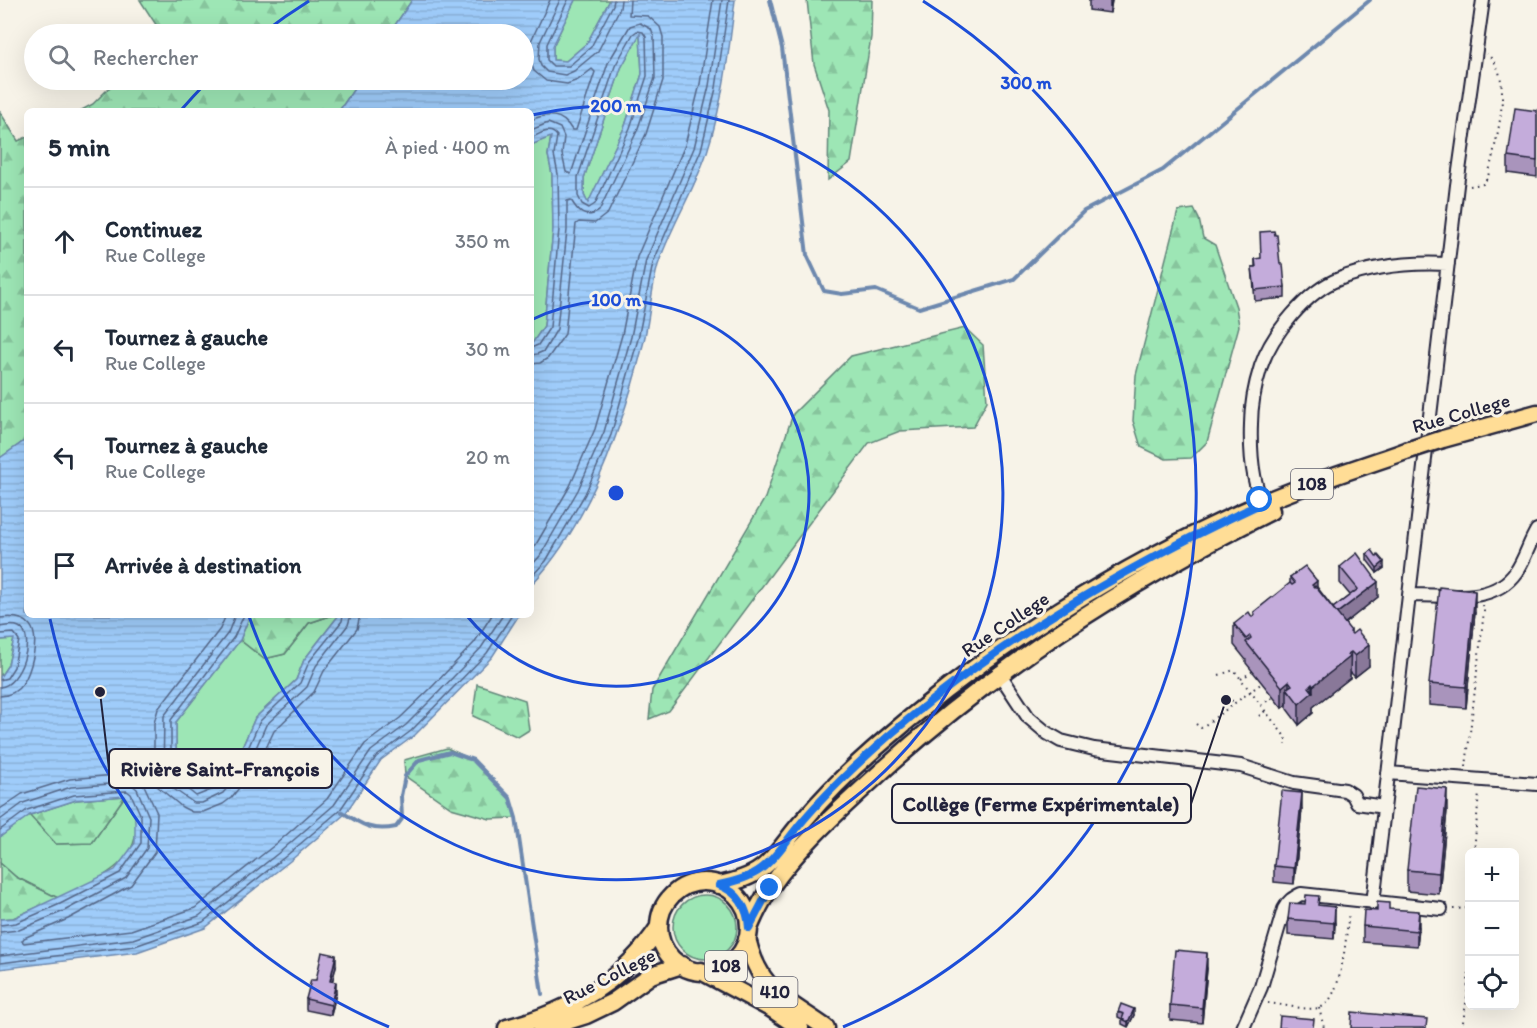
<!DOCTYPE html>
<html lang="fr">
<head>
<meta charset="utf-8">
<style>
	body { margin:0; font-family:Itim,sans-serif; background:#f2f2f3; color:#1f2937 }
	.controls { position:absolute; right:18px; bottom:18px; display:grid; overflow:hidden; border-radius:9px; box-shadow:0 6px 24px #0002 }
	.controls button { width:54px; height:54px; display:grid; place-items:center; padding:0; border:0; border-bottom:2px solid #e0e1e3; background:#fff; color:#1f2937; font:30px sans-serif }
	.stop { position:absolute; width:18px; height:18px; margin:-14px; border:4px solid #1a73e8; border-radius:50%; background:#fff }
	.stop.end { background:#1a73e8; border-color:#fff; box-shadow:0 2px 6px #0008 }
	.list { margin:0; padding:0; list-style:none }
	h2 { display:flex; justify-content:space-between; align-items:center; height:78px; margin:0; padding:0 24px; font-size:26px }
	h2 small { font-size:20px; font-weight:400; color:#747a83 }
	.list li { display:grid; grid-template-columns:39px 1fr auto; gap:18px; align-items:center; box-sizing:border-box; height:108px; padding:0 24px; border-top:2px solid #e0e1e3 }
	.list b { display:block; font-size:22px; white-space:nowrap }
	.list p { margin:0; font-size:20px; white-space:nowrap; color:#747a83 }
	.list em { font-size:20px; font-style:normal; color:#747a83 }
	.icon { flex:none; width:33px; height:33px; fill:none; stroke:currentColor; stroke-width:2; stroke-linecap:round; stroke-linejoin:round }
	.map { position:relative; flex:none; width:1537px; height:1028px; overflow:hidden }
	.search { position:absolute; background:#fff; box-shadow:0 6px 24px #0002; left:24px; top:24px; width:510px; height:66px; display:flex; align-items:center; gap:15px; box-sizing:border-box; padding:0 21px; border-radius:33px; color:#747a83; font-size:22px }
	.panel { position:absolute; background:#fff; box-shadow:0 6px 24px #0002; left:24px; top:108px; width:510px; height:510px; border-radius:9px }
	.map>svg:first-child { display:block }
	.grass { fill:#9de6b5; stroke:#608478; stroke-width:1.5 }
	.forest { fill:url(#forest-firs); stroke:#608478; stroke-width:1.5 }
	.water { fill:url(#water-rules); stroke:#6d88ae; stroke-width:1.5; fill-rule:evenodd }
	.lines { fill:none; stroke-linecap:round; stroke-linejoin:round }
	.shore { stroke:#546687; stroke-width:1.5 }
	.stream { stroke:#6d88ae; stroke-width:4 }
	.minor-casing { stroke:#22223b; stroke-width:16 }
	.major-casing { stroke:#22223b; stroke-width:21 }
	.path { stroke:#22223b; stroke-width:2; stroke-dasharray:1.5 4.5; stroke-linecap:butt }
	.minor { stroke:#f7f3e8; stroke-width:12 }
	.major { stroke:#ffdd96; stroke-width:16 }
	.major-bridge-casing { stroke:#22223b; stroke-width:21; stroke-linecap:butt }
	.major-bridge { stroke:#ffdd96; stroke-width:16 }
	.wall { fill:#a994bc; stroke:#22223b; stroke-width:1.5 }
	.shaded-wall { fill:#897899; stroke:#22223b; stroke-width:1.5 }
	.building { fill:#c4acdb; stroke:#22223b; stroke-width:1.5 }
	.route { stroke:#1a73e8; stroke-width:8 }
	.ring { fill:none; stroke:#1d4ed8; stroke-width:3 }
	.labels { text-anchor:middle; stroke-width:6; stroke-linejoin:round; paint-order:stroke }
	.shield { fill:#f7f3e8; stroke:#62616f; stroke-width:1.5 }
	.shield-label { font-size:18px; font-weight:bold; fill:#22223b }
	.street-label { font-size:20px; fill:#22223b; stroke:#f7f3e8 }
	.centre { fill:#1d4ed8; stroke:#f7f3e8; stroke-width:3 }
	.ring-label { font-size:18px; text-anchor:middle; font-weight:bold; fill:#1d4ed8; stroke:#f7f3e8; stroke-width:6; stroke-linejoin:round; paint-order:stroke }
	.leader { fill:none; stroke:#22223b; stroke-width:2 }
	.callout-dot { fill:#22223b; stroke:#f7f3e8; stroke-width:2 }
	.callout { fill:#f7f3e8; stroke:#22223b; stroke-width:2 }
	.callout-label { font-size:21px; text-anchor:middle; font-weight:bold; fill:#22223b }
</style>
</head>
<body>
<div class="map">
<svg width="1537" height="1028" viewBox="0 0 1537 1028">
	<defs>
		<pattern id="forest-firs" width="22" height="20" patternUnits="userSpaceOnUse" patternTransform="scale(1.5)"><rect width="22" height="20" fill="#9de6b5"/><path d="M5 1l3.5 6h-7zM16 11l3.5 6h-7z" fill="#87c59d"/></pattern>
		<pattern id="water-rules" width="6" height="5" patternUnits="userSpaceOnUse" patternTransform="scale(1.5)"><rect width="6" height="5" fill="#9fccfa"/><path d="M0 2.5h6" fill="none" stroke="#89afd7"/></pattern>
	</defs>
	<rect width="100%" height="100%" fill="#f7f3e8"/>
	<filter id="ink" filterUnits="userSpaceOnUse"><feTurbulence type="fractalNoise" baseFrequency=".0167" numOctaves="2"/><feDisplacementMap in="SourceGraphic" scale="12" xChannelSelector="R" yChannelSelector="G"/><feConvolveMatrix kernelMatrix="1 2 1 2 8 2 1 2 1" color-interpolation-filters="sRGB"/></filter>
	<g filter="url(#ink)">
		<path class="grass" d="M575,0H610L587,43L566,61L553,60V46Z
			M640,33L642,74L625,126L588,204L584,195V178L621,68Z
			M551,136L548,155L552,174L553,229L544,326L531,345V145Z
			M333,615H339L304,660L296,680L255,718L241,750L214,783L197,790L176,774V722L240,640L264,659L285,654L309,623Z
			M14,639L8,665L0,677V640Z
			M125,796C128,803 134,811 135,818C144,865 91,882 58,898L16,877L0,863V837L29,815L56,844L92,843Z
			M673 927a32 32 0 1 1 64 0a32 32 0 1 1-64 0Z"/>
		<path class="forest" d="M140,0H412L389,34H162Z
			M807,0H872L871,37L851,162L828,180L829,110L814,64Z
			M117,80H128L133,82L137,80H360L339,111H80L93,104Z
			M0,112L18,141L27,137V439L0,458Z
			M1194,209L1199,219L1203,238L1215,245L1236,307L1239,326L1207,442L1191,458L1166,459L1141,447L1133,421L1136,375L1178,211Z
			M965,328L983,345L987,401L973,427L900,431L869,443L669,711L649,719L652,690L765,498L793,414L851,356Z
			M250,615H333L309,623L285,654L264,659L240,640Z
			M477,684L525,700L529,730L518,737L473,716Z
			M447,748L473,760L510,798L516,818L490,819L451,808L405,776L404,760Z
			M125,796L92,843L56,844L30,815L76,800Z
			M0,863L16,877L58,898L13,918L0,919Z"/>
		<path class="water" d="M412,0H575L553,46V60L566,61L587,43L610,0H735C729,51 723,103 707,152C694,191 671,226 658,265C651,289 650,316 644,341C624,422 590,524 531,585V345L544,326L553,229L552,174L548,155L551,137L531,145V111H339L360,80H524V34H389ZM640,34L642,74L625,126L588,203L584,195V178L621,68Z
			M27,439V615H250L240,640L176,722V774L197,790L214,783L241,750L255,718L296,680L304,660L339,615H519L492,657L415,735L381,760L345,814L290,861L205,928L137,952L0,969V919L14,918L115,870L135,843V817L125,796L76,800L30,815L0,837V677L8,665L14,639L0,640V458Z"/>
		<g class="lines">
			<path class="shore" d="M560,0L540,42L539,59L541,66L547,72L565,75L574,71L598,51L620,8L621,0
				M568,0L547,44V60L553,66H569L591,47L613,5L614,0
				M637,31L643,32L646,37L647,76L630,128L595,204L589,208L582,204L578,196V177L615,66L633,34Z
				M531,120C548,113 562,113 572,130H576L595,72L592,69L578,80L567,84L546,81L534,71L530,60L531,41L550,0
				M531,130L548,123L560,128L564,137L562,154L566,172L571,174L608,63L630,26L640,23L651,29L654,37L655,78L637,131L599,211C585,220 578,212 571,200L567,201V230L557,329L544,351L537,354L531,355
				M531,138C540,134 550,126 557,136L554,155L558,174L559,229L550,327L538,345L531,348
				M531,364L540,363L548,358L565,334L576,224L579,222L595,223L608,213L646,134L663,80V37L660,27L648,16L629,15L630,0
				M531,553L570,486L595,429L622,335L637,257L685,145L700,84L713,0
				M531,566L540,556L578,490L604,432L631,337L646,260L694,148L709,86L722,0
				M531,577L546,561L585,494L611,435L638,339L653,263L701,150L716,88L729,0
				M226,615L220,629L158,709L154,723V774L157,786L182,807L192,812H203L223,804L231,798L259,763L274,731L314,692L324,671L357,629L360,615
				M235,615L228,633L164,716L163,778L168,785L194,803H202L223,793L252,757L266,725L307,687L316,666L348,625L351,615
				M244,615L234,637L171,720V776L196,796L219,787L246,753L260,721L300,683L309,662L342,621L343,615
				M0,618C30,614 39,628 33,657C29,675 22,695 0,696
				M0,627C6,626 13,624 19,627C37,636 20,686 0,687
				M0,634L14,633L19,640L14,667L7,678L0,680
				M0,809L22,794L70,779L126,774L136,776L143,783L157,813L155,852L131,885L68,919L24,938L22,941L24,943L131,930L195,908L276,844L327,799L365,744L400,718L430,689L474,643L492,615
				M0,820L23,803L71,787L124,783L131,784L137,789L149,817L147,848L126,878L64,911L19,930L0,932
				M0,830L27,810L74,795L127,791L131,794L141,816V843L120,873L60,904L16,923L0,925
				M0,956L133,939L199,916L281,851L334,805L371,751L406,725L436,695L481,648L503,615
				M0,963L135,946L203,922L286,856L340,810L376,757L411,731L487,653L512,615"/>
			<path class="stream" d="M770,0L782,48L807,255L824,291L842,294L876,290L919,308L1014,279L1084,211L1163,170L1370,0
				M342,812C362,825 372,832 396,827L402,819L401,796L405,776L419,760L450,752L473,760L510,798L516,818L542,994"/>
			<defs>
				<path id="minor" d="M1265,509C1252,484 1250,452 1251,424C1251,404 1255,385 1261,366C1272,334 1307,291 1339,279C1373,266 1411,262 1448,264
					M1409,595C1444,594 1492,606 1516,572C1525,559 1529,543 1537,530
					M999,673L1028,717L1047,733L1061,741L1094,749L1241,766L1294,783L1345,790L1353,795L1357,803L1384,807
					M1388,773L1537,784
					M1373,903L1457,185L1483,0
					M1243,1028L1261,987L1284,909C1288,901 1293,898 1301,894L1441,909"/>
				<path id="major" d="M1443,439L1537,413
					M659 927a45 45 0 1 1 90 0a45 45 0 1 1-90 0Z
					M719,885C734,882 749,878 761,869C778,856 789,836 803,821C824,796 848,772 873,750C988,648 1124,563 1265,502C1311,482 1359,468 1406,451
					M749,928C755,914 762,900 770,888C797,848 835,814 870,782C992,669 1122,585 1271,511
					M747,939C760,992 785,999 826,1028
					M701,971L772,1009L800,1028
					M540,1026L567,1021L586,1015L613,1002L651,975L682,965
					M507,1028C569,1012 623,982 659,927"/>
			</defs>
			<use href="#minor" class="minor-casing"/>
			<use href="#major" class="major-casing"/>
			<path class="path" d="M1470,186L1483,184L1488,177C1494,147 1511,93 1496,65C1494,61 1490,57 1487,54
				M1219,675L1234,670L1286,738V745
				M1241,679L1253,671
				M1226,700L1230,699L1234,703
				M1261,705L1273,697
				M1259,716L1265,711
				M1196,724L1201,728L1262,683
				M1466,767L1484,611L1483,605
				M1474,852L1479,793
				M1453,909L1470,908
				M1268,1003C1281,1004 1307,1011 1319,1008C1343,1001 1346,933 1349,912
				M1319,1008L1324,1028
				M1462,1028L1467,997L1470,952"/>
			<use href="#minor" class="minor"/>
			<use href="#major" class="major"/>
			<defs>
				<path id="major-bridge" d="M1406,451L1443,439"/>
			</defs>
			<use href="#major-bridge" class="major-bridge-casing"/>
			<use href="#major-bridge" class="major-bridge"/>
		</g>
		<path class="wall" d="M1089,0H1112L1110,13L1089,10Z
			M1537,111V177L1508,173V157Z
			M1255,259L1280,264L1285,287V298L1255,301L1252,267H1255Z
			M1367,554L1377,557L1384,568L1377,573L1367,560Z
			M1340,567L1378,597L1345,623L1369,666L1355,677L1351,673H1350V678L1313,707V713L1299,725L1287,709V704L1282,708L1246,663V660L1234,645V624L1254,616V612L1290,584V577L1317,587L1333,608L1350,595L1340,583Z
			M1475,612L1466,708L1429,705V684Z
			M1302,809L1294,884L1274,882V866Z
			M1447,810L1439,894L1407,891V870Z
			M1319,906L1335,923L1334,939L1288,935V919Z
			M1389,909L1419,927L1417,946L1363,942V926L1377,911Z
			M336,966L332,982L336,993L331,1015L306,1010V999L316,980Z
			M1207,969L1202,1023L1170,1020V1005Z
			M1118,1012L1134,1015L1128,1027L1122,1024V1019L1118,1017Z"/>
		<path class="shaded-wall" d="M1110,0H1112L1110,13Z
			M1384,562V568L1377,573V568Z
			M1317,581V602L1312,585Z
			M1378,582V597L1335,631V615Z
			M1475,591V612L1466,708V687Z
			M1351,631L1350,678L1313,707V713L1299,725V704L1309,687L1312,684V693L1313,692V686Z
			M1369,645V666L1355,677V656Z
			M1289,681V691L1287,688V704L1282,708V687Z
			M1447,789V810L1439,894V873Z
			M1302,793V809L1294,884V868Z
			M1335,907V923L1334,939V923Z
			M1419,911V927L1417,946V931Z
			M1207,953V969L1202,1023V1008Z
			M336,955V966L330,992V981Z
			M336,982V993L331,1015V1005Z
			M1134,1009V1015L1128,1027V1022Z"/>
		<path class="building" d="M1515,108L1537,111V161L1508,157Z
			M1274,231L1275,235H1277L1280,264H1283L1285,287L1255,290L1252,267H1256L1255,259L1261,258L1260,232Z
			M1372,550L1377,557L1378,555L1384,562L1377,568L1367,554Z
			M1357,553L1378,582L1337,613L1333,608L1358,589L1340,567Z
			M1305,566L1317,581L1312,585L1314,587L1315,586L1351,631L1350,632L1352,634L1357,630L1369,645L1355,656L1351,652L1348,654L1350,657L1313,686L1312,684L1309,687L1313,692L1299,704L1287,688L1292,685L1289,681L1282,687L1246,642L1251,638L1250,636L1246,639L1234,624L1249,612L1252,617L1255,614L1254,612L1290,583L1292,585L1295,583L1290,577Z
			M1439,587L1475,591L1466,687L1429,684Z
			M1416,786L1447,789L1439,873L1407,870Z
			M1282,791L1302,793L1294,868L1274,866Z
			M1306,895L1319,896L1318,905L1335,907L1334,923L1288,919L1290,903L1305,904Z
			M1377,902L1389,903V909L1419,911L1417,931L1363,926L1364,910L1377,911Z
			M1175,950L1207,953L1202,1008L1170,1005Z
			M322,952L336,955L330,981L336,982L331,1005L306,999L311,980H316Z
			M1121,1004L1134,1009L1128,1022L1122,1019L1124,1014L1118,1012Z
			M1352,1012L1427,1019L1426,1028H1351Z
			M1280,1016L1314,1019L1313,1028H1279Z"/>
	</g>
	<g class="lines" filter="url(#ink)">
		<path class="route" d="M770,888L749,928C748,908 738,892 719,885C734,882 749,878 761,869C776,858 786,841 797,828C810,811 825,796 840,781C959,663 1111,573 1262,503L1260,500"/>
	</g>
	<g class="ring">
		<path d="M531 320A193 193 0 1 1 467 616"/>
		<path d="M532 115A387 387 0 1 1 249 616"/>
		<path d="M389 1027A580 580 0 0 1 50 619M182 109A580 580 0 0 1 206 83M263 33A580 580 0 0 1 309 1M923 1A580 580 0 0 1 843 1027"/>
	</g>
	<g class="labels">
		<g class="shield">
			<rect x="1291" y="469" width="42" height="30" rx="4.5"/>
			<rect x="705" y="951" width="42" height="30" rx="4.5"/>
			<rect x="752.5" y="977" width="45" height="30" rx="4.5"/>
		</g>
		<g class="shield-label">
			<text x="1312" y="490">108</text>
			<text x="726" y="972">108</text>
			<text x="775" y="998">410</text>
		</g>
		<g class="street-label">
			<text transform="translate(1461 413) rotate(-16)" y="7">Rue College</text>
			<text transform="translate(1005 624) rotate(-34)" y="7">Rue College</text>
			<text transform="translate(609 976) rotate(-27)" y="7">Rue College</text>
		</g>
	</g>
	<circle cx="616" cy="493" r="9" class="centre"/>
	<g class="ring-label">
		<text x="1026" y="89">300 m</text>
		<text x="616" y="112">200 m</text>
		<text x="616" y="306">100 m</text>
	</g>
	<path class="leader" d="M100 692L109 769M1226 700L1191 804"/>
	<g class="callout-dot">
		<circle cx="100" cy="692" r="6"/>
		<circle cx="1226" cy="700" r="6"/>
	</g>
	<g class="callout">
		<rect x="109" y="749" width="223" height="39" rx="6"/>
		<rect x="892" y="784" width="299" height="39" rx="6"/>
	</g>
	<g class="callout-label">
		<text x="220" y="776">Rivière Saint-François</text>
		<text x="1041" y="811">Collège (Ferme Expérimentale)</text>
	</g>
</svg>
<div class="controls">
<button>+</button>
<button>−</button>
<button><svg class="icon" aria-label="locate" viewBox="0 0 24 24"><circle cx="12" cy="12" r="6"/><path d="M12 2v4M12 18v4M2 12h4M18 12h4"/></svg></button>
</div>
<div class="stop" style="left:1260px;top:500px"></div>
<div class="stop end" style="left:770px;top:888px"></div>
<div class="search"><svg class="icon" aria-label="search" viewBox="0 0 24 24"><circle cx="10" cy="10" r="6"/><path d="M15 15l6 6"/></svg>Rechercher</div>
<section class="panel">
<h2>5 min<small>À pied · 400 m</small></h2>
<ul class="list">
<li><svg class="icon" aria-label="ahead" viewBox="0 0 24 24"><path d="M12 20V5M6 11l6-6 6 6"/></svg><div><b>Continuez</b><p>Rue College</p></div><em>350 m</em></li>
<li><svg class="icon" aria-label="left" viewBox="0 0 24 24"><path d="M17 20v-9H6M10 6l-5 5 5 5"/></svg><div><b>Tournez à gauche</b><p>Rue College</p></div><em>30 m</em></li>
<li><svg class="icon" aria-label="left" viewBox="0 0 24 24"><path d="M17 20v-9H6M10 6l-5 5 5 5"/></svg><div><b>Tournez à gauche</b><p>Rue College</p></div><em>20 m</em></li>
<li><svg class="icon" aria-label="arrive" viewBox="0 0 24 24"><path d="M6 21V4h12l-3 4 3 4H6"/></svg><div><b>Arrivée à destination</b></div></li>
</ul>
</section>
</div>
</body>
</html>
